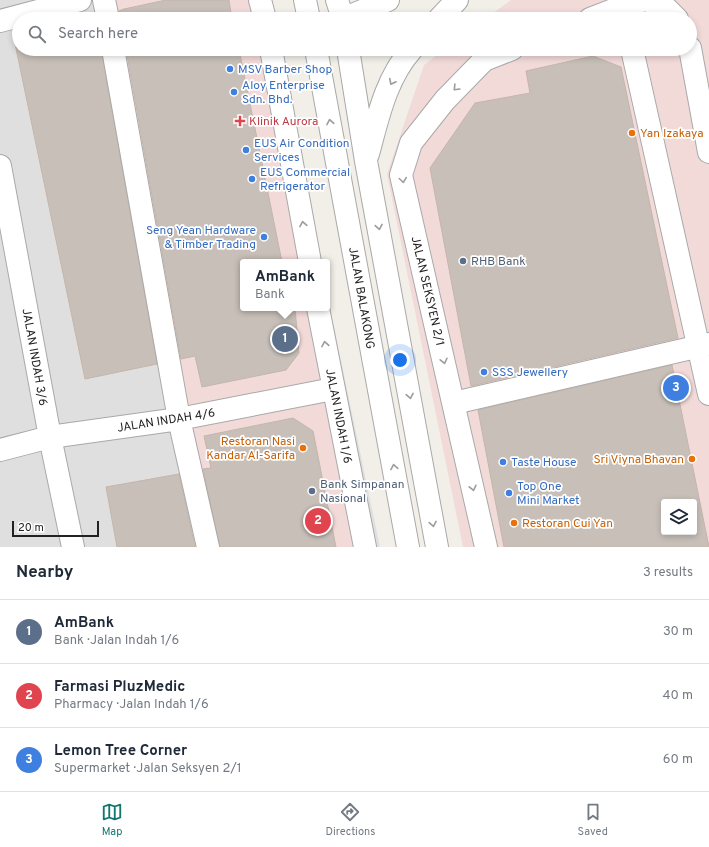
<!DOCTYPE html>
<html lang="en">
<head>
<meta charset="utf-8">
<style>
	body { margin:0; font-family:Overpass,sans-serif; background:#f2f2f3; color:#1f2937 }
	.controls { position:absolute; right:12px; bottom:12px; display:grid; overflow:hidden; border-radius:4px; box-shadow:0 2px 6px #0003 }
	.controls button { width:36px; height:36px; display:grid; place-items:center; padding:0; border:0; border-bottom:1px solid #e0e1e3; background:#fff; color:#1f2937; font:20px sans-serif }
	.scale { position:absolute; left:12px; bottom:10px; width:87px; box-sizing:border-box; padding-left:4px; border:2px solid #222; border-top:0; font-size:11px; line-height:14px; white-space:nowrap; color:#222; -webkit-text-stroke:3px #fff; paint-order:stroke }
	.you { position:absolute; left:400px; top:360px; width:14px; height:14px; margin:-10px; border:3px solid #fff; border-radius:50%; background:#1a73e8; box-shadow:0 0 0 6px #1a73e833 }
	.badge { display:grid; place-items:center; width:26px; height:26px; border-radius:50%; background:#0f766e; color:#fff; font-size:13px; font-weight:700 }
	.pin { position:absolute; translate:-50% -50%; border:2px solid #fff; box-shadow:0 1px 4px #0006 }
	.popup { position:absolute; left:240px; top:259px; width:90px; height:52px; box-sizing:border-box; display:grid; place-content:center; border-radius:4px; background:#fff; filter:drop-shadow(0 1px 3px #0005); font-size:13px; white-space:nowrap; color:#747a83 }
	.popup b { font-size:15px; color:#1f2937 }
	.popup::after { content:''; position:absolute; left:50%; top:100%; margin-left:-8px; border:8px solid transparent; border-top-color:#fff }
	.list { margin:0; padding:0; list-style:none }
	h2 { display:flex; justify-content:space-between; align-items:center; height:52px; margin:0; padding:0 16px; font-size:17px }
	h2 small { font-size:13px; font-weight:400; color:#747a83 }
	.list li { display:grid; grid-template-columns:26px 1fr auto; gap:12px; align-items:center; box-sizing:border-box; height:64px; padding:0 16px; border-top:1px solid #e0e1e3 }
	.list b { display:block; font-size:15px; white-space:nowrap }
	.list p { margin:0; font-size:13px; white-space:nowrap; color:#747a83 }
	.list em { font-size:13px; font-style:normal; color:#747a83 }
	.icon { flex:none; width:22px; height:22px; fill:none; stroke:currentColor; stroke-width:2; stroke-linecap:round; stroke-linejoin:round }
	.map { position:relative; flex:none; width:709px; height:547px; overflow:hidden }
	.search { position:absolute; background:#fff; box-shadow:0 2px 6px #0003; left:12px; right:12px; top:12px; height:44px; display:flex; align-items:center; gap:10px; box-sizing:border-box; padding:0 14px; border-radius:22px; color:#747a83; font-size:15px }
	.sheet { height:244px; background:#fff }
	nav { display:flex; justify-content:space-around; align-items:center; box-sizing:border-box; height:56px; border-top:1px solid #e0e1e3; background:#fff; font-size:11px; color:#747a83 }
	nav a { display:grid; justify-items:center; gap:2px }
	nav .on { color:#0f766e }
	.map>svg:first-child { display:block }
	.residential { fill:#e0dfdf }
	.commercial { fill:#f2dad9; fill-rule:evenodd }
	.building { fill:#c7bfb8; stroke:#c4b6ab; fill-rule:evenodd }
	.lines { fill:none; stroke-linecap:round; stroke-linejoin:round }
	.minor-casing { stroke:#a9a9a9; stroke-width:24 }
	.minor { stroke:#fff; stroke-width:22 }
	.oneway { stroke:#9c9c9c }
	.shop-dot { fill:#3f7fe0; stroke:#fff; stroke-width:1.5 }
	.health-dot { fill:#e0444e; stroke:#fff; stroke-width:1.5 }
	.food-dot { fill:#e8710a; stroke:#fff; stroke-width:1.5 }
	.service-dot { fill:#5c6f8a; stroke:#fff; stroke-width:1.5 }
	.labels { text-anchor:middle; stroke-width:3.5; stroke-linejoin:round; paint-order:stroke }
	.shop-label { font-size:12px; fill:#366cbe; stroke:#fff; text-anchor:start }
	.health-label { font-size:12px; fill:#be3a42; stroke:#fff; text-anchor:start }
	.food-label { font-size:12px; fill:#c56008; stroke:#fff; text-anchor:start }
	.service-label { font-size:12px; fill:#4e5e75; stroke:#fff; text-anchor:start }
	.street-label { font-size:12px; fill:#222; stroke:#fff }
</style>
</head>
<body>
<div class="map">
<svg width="709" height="547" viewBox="0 0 709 547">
	<rect width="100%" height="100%" fill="#f2efe9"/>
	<path class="residential" d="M0,0H266L270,19H19V49H276L320,262H243V308H327V294L380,547H0Z"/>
	<path class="commercial" d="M111,0H249L254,19H114Z
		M511,0H709V547H463L387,174L424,65L445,49H690V19H485ZM664,502H694V532H664Z
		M120,49H260L299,262H243V308H307L354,547H217L165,304Z"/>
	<path class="building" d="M166,0H229L232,19H120L119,11L124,9Z
		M19,32V49H101L157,364L85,379L13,34Z
		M126,49H239L282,262H243V308H295L299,353L286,370L202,387L195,356L181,359Z
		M593,56L621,67L678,338L471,386L430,168L475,103L530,93L526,71Z
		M672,365L709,547H504L478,410ZM664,502H694V532H664Z
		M293,418L313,431L336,547H220L203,469L211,468L204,436Z
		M179,474L195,547H117L106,487Z"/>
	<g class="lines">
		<defs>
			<path id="minor" d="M104,0L108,19
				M260,0L265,19
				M305,0L309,19
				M337,0L343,19
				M646,0L667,9L677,19
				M343,19L388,0
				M439,19L457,0
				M590,19L626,5L645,0
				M0,21L80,0
				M690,48L709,152
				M113,49L179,419L208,547
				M271,49L310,262
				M316,49L408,547
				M348,49L366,161L437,547
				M632,49L709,394
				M368,154C378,117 386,78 412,49
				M0,166L50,437L73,547
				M318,308L365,547
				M454,403L709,344
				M0,450L50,437L179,419L333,389
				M486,547L401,175L411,143L445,100L484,60L512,49"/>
		</defs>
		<use href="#minor" class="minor-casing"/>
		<use href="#minor" class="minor"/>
	</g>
	<defs><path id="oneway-chevron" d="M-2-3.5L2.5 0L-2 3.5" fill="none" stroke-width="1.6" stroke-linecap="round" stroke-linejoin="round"/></defs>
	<g class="oneway">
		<use href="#oneway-chevron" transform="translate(392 82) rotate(117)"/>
		<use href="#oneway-chevron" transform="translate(456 88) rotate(134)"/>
		<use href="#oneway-chevron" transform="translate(330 122) rotate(-100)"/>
		<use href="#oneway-chevron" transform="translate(403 180) rotate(82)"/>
		<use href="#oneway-chevron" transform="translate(303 224) rotate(-100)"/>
		<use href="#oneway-chevron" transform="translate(379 227) rotate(80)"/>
		<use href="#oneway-chevron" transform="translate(325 344) rotate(-100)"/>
		<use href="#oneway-chevron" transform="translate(444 361) rotate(77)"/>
		<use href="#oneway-chevron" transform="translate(410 396) rotate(80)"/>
		<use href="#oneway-chevron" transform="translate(394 467) rotate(-100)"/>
		<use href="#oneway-chevron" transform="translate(473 488) rotate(77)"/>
		<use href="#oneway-chevron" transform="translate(433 524) rotate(80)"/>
	</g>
	<g class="shop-dot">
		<circle cx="230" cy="69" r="4"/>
		<circle cx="234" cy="92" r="4"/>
		<circle cx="246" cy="150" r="4"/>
		<circle cx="252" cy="179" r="4"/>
		<circle cx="264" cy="237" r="4"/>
		<circle cx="484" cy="372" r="4"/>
		<circle cx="503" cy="462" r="4"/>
		<circle cx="509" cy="493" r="4"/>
	</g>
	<path class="health-dot" d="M238 115h4v4h4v4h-4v4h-4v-4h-4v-4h4z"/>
	<g class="food-dot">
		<circle cx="632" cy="133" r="4"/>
		<circle cx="303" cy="448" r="4"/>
		<circle cx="692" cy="459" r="4"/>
		<circle cx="514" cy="523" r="4"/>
	</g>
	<g class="service-dot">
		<circle cx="463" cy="261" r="4"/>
		<circle cx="312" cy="491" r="4"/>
	</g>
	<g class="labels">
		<g class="shop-label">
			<text x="238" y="73">MSV Barber Shop</text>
			<text x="242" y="89">Aloy Enterprise<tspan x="242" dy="14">Sdn. Bhd.</tspan></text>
			<text x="254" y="147">EUS Air Condition<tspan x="254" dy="14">Services</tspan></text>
			<text x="260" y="176">EUS Commercial<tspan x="260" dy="14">Refrigerator</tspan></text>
			<text x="256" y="234" text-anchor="end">Seng Yean Hardware<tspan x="256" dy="14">&amp; Timber Trading</tspan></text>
			<text x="492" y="376">SSS Jewellery</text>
			<text x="511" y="466">Taste House</text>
			<text x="517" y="490">Top One<tspan x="517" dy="14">Mini Market</tspan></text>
		</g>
		<g class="health-label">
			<text x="249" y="125">Klinik Aurora</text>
		</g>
		<g class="food-label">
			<text x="640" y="137">Yan Izakaya</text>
			<text x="295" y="445" text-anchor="end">Restoran Nasi<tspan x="295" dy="14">Kandar Al-Sarifa</tspan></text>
			<text x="684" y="463" text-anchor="end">Sri Viyna Bhavan</text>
			<text x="522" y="527">Restoran Cui Yan</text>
		</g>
		<g class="service-label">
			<text x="471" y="265">RHB Bank</text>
			<text x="320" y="488">Bank Simpanan<tspan x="320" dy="14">Nasional</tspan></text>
		</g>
		<g class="street-label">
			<text transform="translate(428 291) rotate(77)" y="4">JALAN SEKSYEN 2/1</text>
			<text transform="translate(362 298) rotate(80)" y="4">JALAN BALAKONG</text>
			<text transform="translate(35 357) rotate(80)" y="4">JALAN INDAH 3/6</text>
			<text transform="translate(339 416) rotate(79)" y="4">JALAN INDAH 1/6</text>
			<text transform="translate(166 420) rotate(-9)" y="4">JALAN INDAH 4/6</text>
		</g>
	</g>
</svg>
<div class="controls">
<button><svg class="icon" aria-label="layers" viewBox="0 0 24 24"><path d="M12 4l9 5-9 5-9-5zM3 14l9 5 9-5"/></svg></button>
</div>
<div class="scale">20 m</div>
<div class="you"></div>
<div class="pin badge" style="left:285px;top:339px;background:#5c6f8a">1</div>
<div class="popup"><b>AmBank</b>Bank</div>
<div class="pin badge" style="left:318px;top:521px;background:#e0444e">2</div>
<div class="pin badge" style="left:676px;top:388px;background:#3f7fe0">3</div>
<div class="search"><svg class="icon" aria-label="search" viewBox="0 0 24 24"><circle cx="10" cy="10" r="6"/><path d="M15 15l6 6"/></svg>Search here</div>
</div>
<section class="sheet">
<h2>Nearby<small>3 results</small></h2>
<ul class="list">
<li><span class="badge" style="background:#5c6f8a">1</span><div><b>AmBank</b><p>Bank · Jalan Indah 1/6</p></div><em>30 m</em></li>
<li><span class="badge" style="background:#e0444e">2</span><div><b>Farmasi PluzMedic</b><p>Pharmacy · Jalan Indah 1/6</p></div><em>40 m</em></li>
<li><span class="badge" style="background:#3f7fe0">3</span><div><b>Lemon Tree Corner</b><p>Supermarket · Jalan Seksyen 2/1</p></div><em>60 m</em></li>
</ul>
</section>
<nav>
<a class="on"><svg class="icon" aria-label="map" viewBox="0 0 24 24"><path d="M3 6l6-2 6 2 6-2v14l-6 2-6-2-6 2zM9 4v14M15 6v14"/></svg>Map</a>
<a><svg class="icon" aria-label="directions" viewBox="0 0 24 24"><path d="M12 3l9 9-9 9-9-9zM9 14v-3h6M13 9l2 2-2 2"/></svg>Directions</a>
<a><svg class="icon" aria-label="saved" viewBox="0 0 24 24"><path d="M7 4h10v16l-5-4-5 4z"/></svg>Saved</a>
</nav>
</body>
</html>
